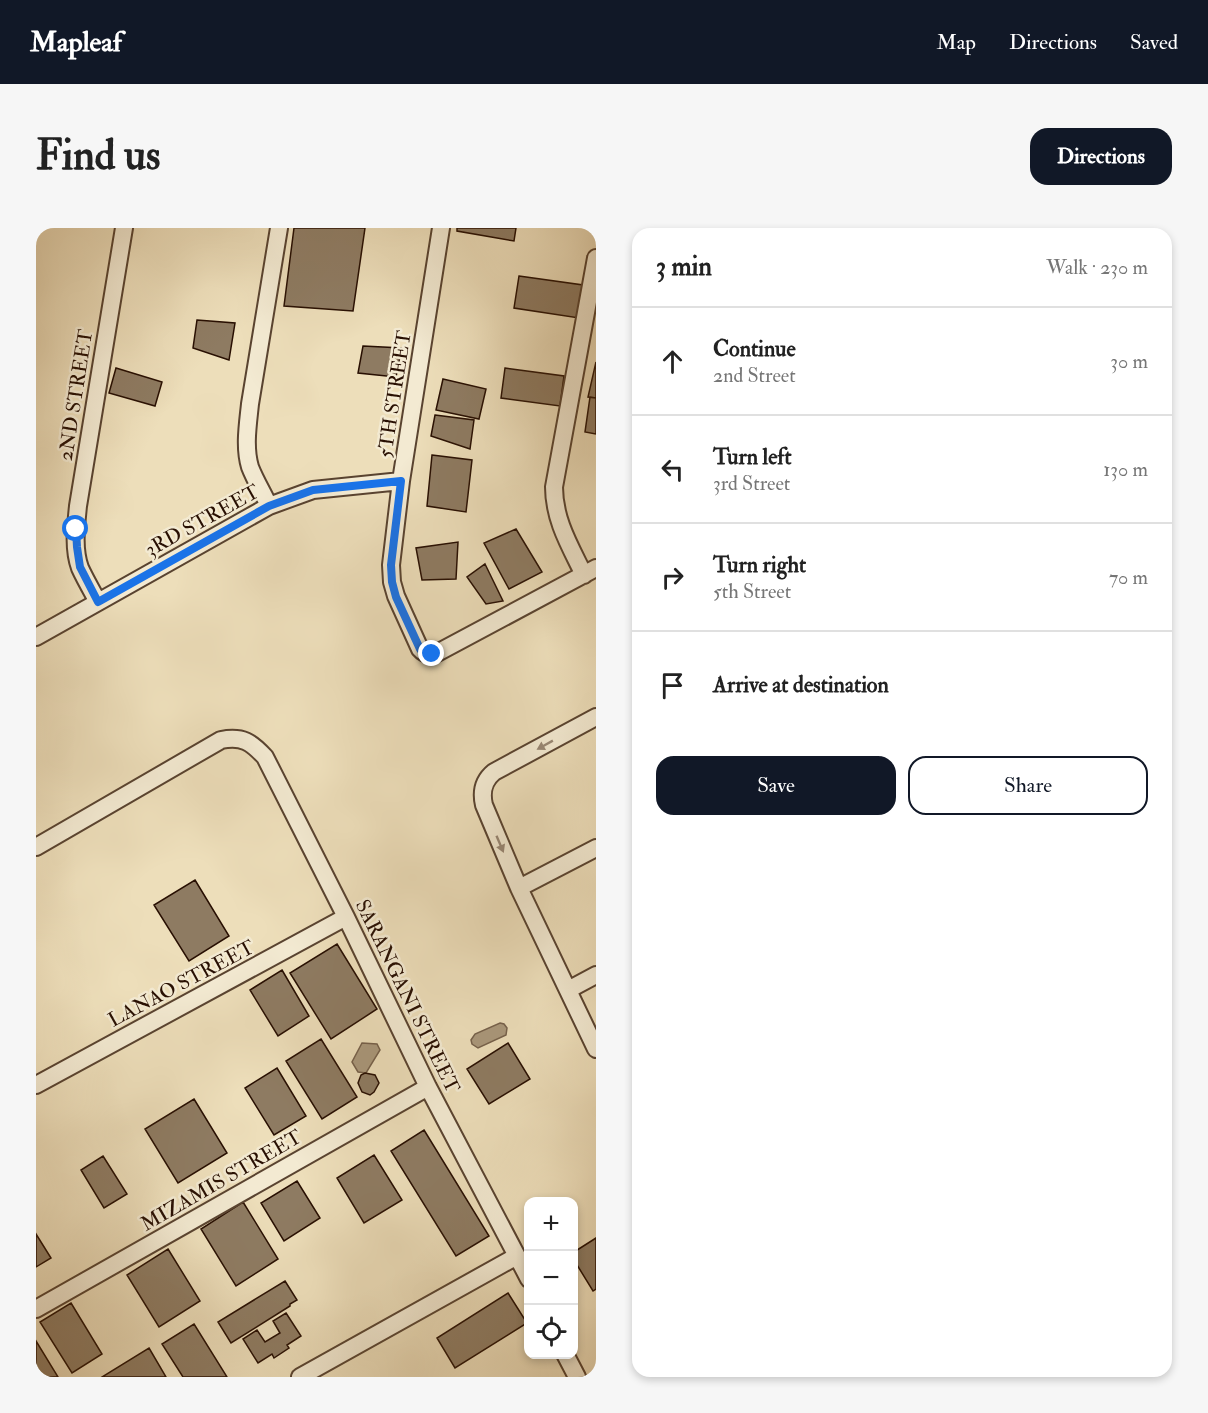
<!DOCTYPE html>
<html lang="en">
<head>
<meta charset="utf-8">
<style>
	body { margin:0; font-family:"IM FELL Double Pica",serif; background:#f6f6f6; color:#222 }
	.controls { position:absolute; right:18px; bottom:18px; display:grid; overflow:hidden; border-radius:12px; box-shadow:0 3px 9px #0003 }
	.controls button { width:54px; height:54px; display:grid; place-items:center; padding:0; border:0; border-bottom:2px solid #e0e0e0; background:#fff; color:#222; font:30px sans-serif }
	.stop { position:absolute; width:18px; height:18px; margin:-14px; border:4px solid #1a73e8; border-radius:50%; background:#fff }
	.stop.end { background:#1a73e8; border-color:#fff; box-shadow:0 2px 6px #0008 }
	.list { margin:0; padding:0; list-style:none }
	h2 { display:flex; justify-content:space-between; align-items:center; height:78px; margin:0; padding:0 24px; font-size:26px }
	h2 small { font-size:20px; font-weight:400; color:#767676 }
	.list li { display:grid; grid-template-columns:39px 1fr auto; gap:18px; align-items:center; box-sizing:border-box; height:108px; padding:0 24px; border-top:2px solid #e0e0e0 }
	.list b { display:block; font-size:22px; white-space:nowrap }
	.list p { margin:0; font-size:20px; white-space:nowrap; color:#767676 }
	.list em { font-size:20px; font-style:normal; color:#767676 }
	.actions { display:flex; gap:12px; padding:18px 24px }
	.actions a { flex:1; padding:14px 0; border:2px solid #111827; border-radius:18px; text-align:center; font-size:21px; color:#111827 }
	.actions .main { background:#111827; color:#fff }
	.icon { flex:none; width:33px; height:33px; fill:none; stroke:currentColor; stroke-width:2; stroke-linecap:round; stroke-linejoin:round }
	.map { position:relative; flex:none; width:560px; height:1149px; overflow:hidden; border-radius:18px }
	header { display:flex; align-items:center; gap:36px; box-sizing:border-box; height:84px; padding:0 30px; background:#111827; color:#fff }
	header strong { font-size:28px }
	nav { display:flex; gap:33px; margin-inline-start:auto; font-size:21px }
	.intro { display:flex; align-items:center; justify-content:space-between; box-sizing:border-box; height:144px; padding:0 36px }
	h1 { margin:0; font-size:42px }
	.button { padding:15px 27px; border-radius:18px; background:#111827; color:#fff; font-size:21px; font-weight:700 }
	main { display:flex; gap:36px; padding:0 36px }
	aside { flex:1; background:#fff; border-radius:18px; box-shadow:0 3px 9px #0003 }
	.map>svg:first-child { display:block }
	.water { fill:#aa987b; stroke:#76614b; stroke-width:1.5 }
	.building { fill:#8e7b62; stroke:#280f02; stroke-width:1.5 }
	.lines { fill:none; stroke-linecap:round; stroke-linejoin:round }
	.minor-casing { stroke:#594330; stroke-width:20 }
	.minor { stroke:#f3ead2; stroke-width:16 }
	.oneway { fill:#988774 }
	.route { stroke:#1a73e8; stroke-width:8 }
	.labels { text-anchor:middle; stroke-width:5; stroke-linejoin:round; paint-order:stroke }
	.street-label { font-size:20px; fill:#280f02; stroke:#f3ead2 }
</style>
</head>
<body>
<header>
<strong>Mapleaf</strong>
<nav><a>Map</a><a>Directions</a><a>Saved</a></nav>
</header>
<div class="intro"><h1>Find us</h1><a class="button">Directions</a></div>
<main>
<div class="map">
<svg width="560" height="1149" viewBox="0 0 560 1149">
	<rect width="100%" height="100%" fill="#eddeba"/>
	<filter id="stains"><feTurbulence type="fractalNoise" baseFrequency=".00333" numOctaves="4"/><feColorMatrix values="0 0 0 0 .2 0 0 0 0 .09 0 0 0 0 .02 0 0 0 .5 -.17"/></filter>
	<radialGradient id="worn" r=".72"><stop offset=".6" stop-color="#630" stop-opacity="0"/><stop offset="1" stop-color="#630" stop-opacity=".3"/></radialGradient>
	<path class="water" d="M464,795L468,796L471,800L470,807L442,820L436,816L435,812L439,806Z
		M326,815L341,816L344,822L330,845L322,844L316,834Z"/>
	<path class="building" d="M258,0H329L317,83L248,78Z
		M421,0H480L478,13L421,3Z
		M483,48L547,57L543,90L478,80Z
		M161,92L199,95L193,132L157,120Z
		M327,118L366,120L360,149L322,145Z
		M560,134V170L552,169Z
		M80,140L126,154L119,178L73,165Z
		M469,140L528,148L524,178L465,170Z
		M407,151L450,161L443,191L400,182Z
		M554,169L560,170V206L549,204Z
		M399,187L438,192L434,221L395,208Z
		M396,227L436,232L430,284L391,278Z
		M480,301L506,344L473,361L448,315Z
		M422,314L420,351L386,352L380,320Z
		M449,336L467,373L450,376L431,349Z
		M159,652L193,708L153,733L118,677Z
		M301,716L341,781L295,811L254,745Z
		M246,742L273,788L242,808L214,762Z
		M285,811L321,869L286,891L250,833Z
		M472,815L494,851L453,876L431,841Z
		M241,840L270,888L238,907L209,860Z
		M329,845L339,847L343,855L338,864L334,867L326,864L322,855L325,847Z
		M158,871L191,925L142,955L109,901Z
		M388,902L453,1008L420,1028L355,923Z
		M338,927L366,972L328,995L301,950Z
		M67,928L91,966L68,980L45,942Z
		M261,953L284,990L248,1013L225,975Z
		M207,974L242,1031L200,1058L165,1001Z
		M0,1006L15,1030L0,1039Z
		M560,1010V1061L557,1063L538,1032V1024Z
		M132,1021L164,1073L123,1099L91,1047Z
		M249,1053L261,1072L254,1076V1078L195,1115L182,1094Z
		M472,1065L491,1095L419,1140L401,1110Z
		M35,1075L66,1126L36,1145L4,1094Z
		M250,1085L265,1108L251,1117L253,1120L238,1130L236,1126L222,1135L207,1111L221,1102L229,1114L244,1105L237,1093Z
		M158,1096L191,1149H147L126,1116Z
		M0,1113L22,1149H0Z
		M113,1120L130,1149H66Z"/>
	<g class="lines">
		<defs>
			<path id="minor" d="M405,0L365,253L355,337L356,354L360,368L384,421C389,427 394,427 401,425L560,340
				M233,278C227,265 219,252 214,239C208,219 212,196 214,176L243,0
				M548,347C534,318 518,292 518,259L560,30
				M62,374C56,363 49,351 44,340C37,321 40,298 42,278L88,0
				M0,409L233,278L277,262L365,253
				M560,489L458,544C447,553 445,564 448,577L483,660L560,821
				M0,619L185,512C207,508 215,514 229,529L310,689L392,859L493,1051
				M483,660L560,620
				M532,762L560,747
				M0,857L310,689
				M0,1081L392,859
				M529,1126L541,1149
				M264,1149L481,1028"/>
		</defs>
		<use href="#minor" class="minor-casing"/>
		<use href="#minor" class="minor"/>
	</g>
	<defs><path id="oneway-solid" d="M-6-.8H1V-3.2L6.5 0L1 3.2V.8H-6Z" transform="scale(1.5)"/></defs>
	<g class="oneway">
		<use href="#oneway-solid" transform="translate(509 517) rotate(151)"/>
		<use href="#oneway-solid" transform="translate(464 616) rotate(67)"/>
	</g>
	<g class="lines">
		<path class="route" d="M40,301L41,319L44,339L62,374L233,278L277,262L365,253L355,337L356,354L360,369L384,421L387,425L396,426"/>
	</g>
	<g class="labels">
		<g class="street-label">
			<text transform="translate(358 166) rotate(-81)" y="7">5TH STREET</text>
			<text transform="translate(39 167) rotate(-81)" y="7">2ND STREET</text>
			<text transform="translate(166 292) rotate(-29)" y="7">3RD STREET</text>
			<text transform="translate(145 755) rotate(-28)" y="7">LANAO STREET</text>
			<text transform="translate(372 768) rotate(64)" y="7">SARANGANI STREET</text>
			<text transform="translate(185 952) rotate(-30)" y="7">MIZAMIS STREET</text>
		</g>
	</g>
	<rect width="100%" height="100%" filter="url(#stains)"/>
	<rect width="100%" height="100%" fill="url(#worn)"/>
</svg>
<div class="controls">
<button>+</button>
<button>−</button>
<button><svg class="icon" aria-label="locate" viewBox="0 0 24 24"><circle cx="12" cy="12" r="6"/><path d="M12 2v4M12 18v4M2 12h4M18 12h4"/></svg></button>
</div>
<div class="stop" style="left:40px;top:301px"></div>
<div class="stop end" style="left:396px;top:426px"></div>
</div>
<aside>
<h2>3 min<small>Walk · 230 m</small></h2>
<ul class="list">
<li><svg class="icon" aria-label="ahead" viewBox="0 0 24 24"><path d="M12 20V5M6 11l6-6 6 6"/></svg><div><b>Continue</b><p>2nd Street</p></div><em>30 m</em></li>
<li><svg class="icon" aria-label="left" viewBox="0 0 24 24"><path d="M17 20v-9H6M10 6l-5 5 5 5"/></svg><div><b>Turn left</b><p>3rd Street</p></div><em>130 m</em></li>
<li><svg class="icon" aria-label="right" viewBox="0 0 24 24"><path d="M7 20v-9h11M14 6l5 5-5 5"/></svg><div><b>Turn right</b><p>5th Street</p></div><em>70 m</em></li>
<li><svg class="icon" aria-label="arrive" viewBox="0 0 24 24"><path d="M6 21V4h12l-3 4 3 4H6"/></svg><div><b>Arrive at destination</b></div></li>
</ul>
<div class="actions"><a class="main">Save</a><a>Share</a></div>
</aside>
</main>
</body>
</html>
